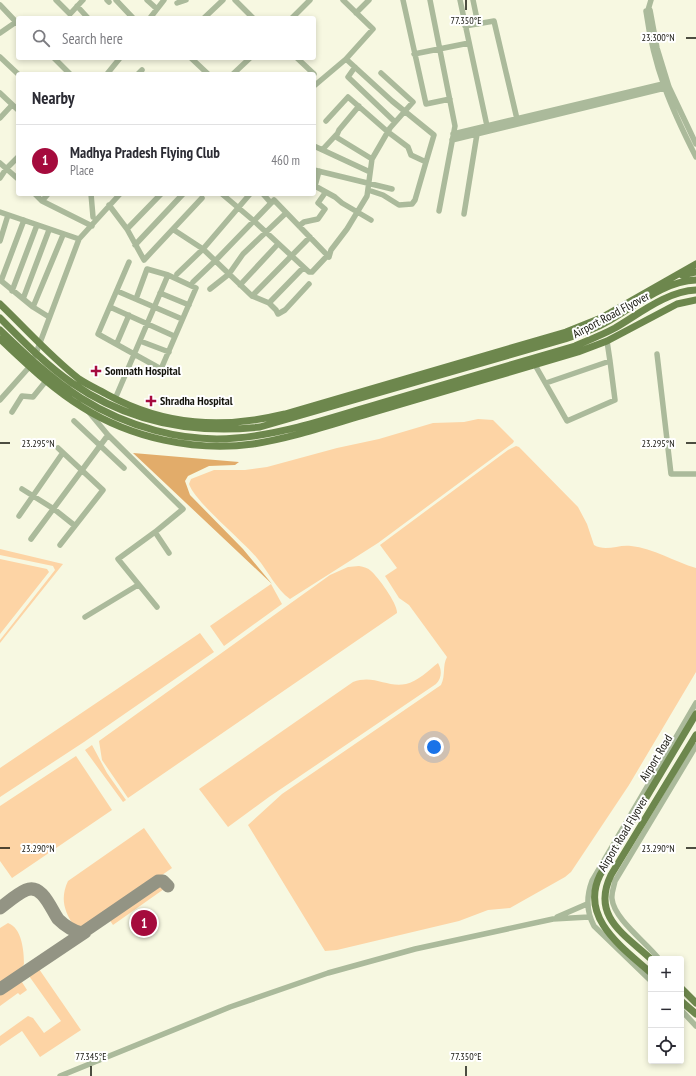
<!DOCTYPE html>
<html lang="en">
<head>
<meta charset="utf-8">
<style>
	body { margin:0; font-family:"PT Sans Narrow",sans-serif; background:#f2f2f3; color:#2b2b33 }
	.controls { position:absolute; right:12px; bottom:12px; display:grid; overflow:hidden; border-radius:4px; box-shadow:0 2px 6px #0003 }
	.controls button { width:36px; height:36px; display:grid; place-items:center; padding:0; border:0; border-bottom:1px solid #e1e1e2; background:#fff; color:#2b2b33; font:20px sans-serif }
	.you { position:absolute; left:434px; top:747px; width:14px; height:14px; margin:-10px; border:3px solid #fff; border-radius:50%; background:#1a73e8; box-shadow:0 0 0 6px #1a73e833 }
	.badge { display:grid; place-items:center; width:26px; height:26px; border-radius:50%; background:#a50b3d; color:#fff; font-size:13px; font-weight:700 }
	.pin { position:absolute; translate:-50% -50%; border:2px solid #fff; box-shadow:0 1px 4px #0006 }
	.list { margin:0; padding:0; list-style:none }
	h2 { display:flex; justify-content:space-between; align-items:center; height:52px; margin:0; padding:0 16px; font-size:17px }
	h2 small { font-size:13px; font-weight:400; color:#7c7c81 }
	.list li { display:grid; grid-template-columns:26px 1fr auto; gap:12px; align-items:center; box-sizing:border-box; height:72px; padding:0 16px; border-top:1px solid #e1e1e2 }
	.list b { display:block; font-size:15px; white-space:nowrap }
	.list p { margin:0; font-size:13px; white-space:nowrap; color:#7c7c81 }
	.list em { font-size:13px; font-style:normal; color:#7c7c81 }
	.icon { flex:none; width:22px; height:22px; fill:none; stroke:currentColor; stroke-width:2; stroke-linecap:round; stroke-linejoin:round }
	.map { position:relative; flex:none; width:696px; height:1076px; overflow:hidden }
	.search { position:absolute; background:#fff; box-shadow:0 2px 6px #0003; left:16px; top:16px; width:300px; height:44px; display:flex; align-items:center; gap:10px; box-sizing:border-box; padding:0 14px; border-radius:4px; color:#7c7c81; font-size:15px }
	.panel { position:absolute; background:#fff; box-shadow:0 2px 6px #0003; left:16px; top:72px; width:300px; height:124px; border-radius:4px }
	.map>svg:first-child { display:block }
	.green { fill:#fdd4a5 }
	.forest { fill:#e2ac6a }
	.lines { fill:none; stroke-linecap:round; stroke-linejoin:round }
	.taxiway { stroke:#939484; stroke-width:13 }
	.minor { stroke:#abba9b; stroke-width:5.5 }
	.major { stroke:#6d874d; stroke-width:7 }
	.ticks { fill:none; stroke:#15150d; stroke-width:1.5 }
	.poi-dot { fill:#a50b3d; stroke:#fff; stroke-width:1.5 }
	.labels { text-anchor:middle; stroke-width:4; stroke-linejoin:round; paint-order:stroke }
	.street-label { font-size:12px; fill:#15150d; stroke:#fff }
	.poi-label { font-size:12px; font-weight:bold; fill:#15150d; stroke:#fff; text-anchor:start }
	.ticks-label { font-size:10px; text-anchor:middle; fill:#15150d; stroke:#fff; stroke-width:4; stroke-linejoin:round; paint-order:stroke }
</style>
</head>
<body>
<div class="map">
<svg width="696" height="1076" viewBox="0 0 696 1076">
	<rect width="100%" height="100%" fill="#f7f8e1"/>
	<path class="green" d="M478,419L493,420L514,441L513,443L378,543L290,599C276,589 268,571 257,558C242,540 195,502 189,484L191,479L214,470H245L267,467L337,448L379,439L433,423L464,422Z
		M516,446L519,447L578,507L587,524L594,545C606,552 619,544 631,546C653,548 675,562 696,568V672L629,785L571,872L565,877L510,908L488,910L459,921L337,950L325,951L248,825L282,794L441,685C446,675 442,666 447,657L409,605L399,598L385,576L397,568L380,545L508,450Z
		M0,549L63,564L0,643V640L55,570L53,566L0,555Z
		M0,559L47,569L49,572L0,634Z
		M359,566C364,567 368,568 371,571C378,577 398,604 397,613L128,798L102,760L99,741L330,575L348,567Z
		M271,584L282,604L224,646L210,626Z
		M200,633L214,652L84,742L0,797V768Z
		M438,663C442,670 442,678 436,684L269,797L228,827L199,789L353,682C374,674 387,688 406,684C417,682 429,670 438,663Z
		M92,745L107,773L126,800L123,802L85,750Z
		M76,756L112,810L12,878L0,861V806Z
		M144,828L172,868L91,925L81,928L74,926C64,911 60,898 68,881Z
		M161,886L164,889L113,925L109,919L156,887Z
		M8,923C22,928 24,951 24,964L18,973L0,986V928Z
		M39,969L81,1030L40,1057L22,1031L0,1046V1036L28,1016L33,1018L44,1033L61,1021L29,976Z
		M20,979L27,990L20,995L18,993L0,1006V993Z"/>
	<path class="forest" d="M133,453L239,462L235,465L209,466L188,476L185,481L190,495L243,549L272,584Z"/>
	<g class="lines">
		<path class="taxiway" d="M0,908C8,902 17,894 26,890C42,883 51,909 58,919C64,925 73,931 82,933L158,881H163L168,886
			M0,989L85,932"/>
		<path class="minor" d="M56,0L70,14L83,0
			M107,0L109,2
			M116,0L133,18
			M147,0L157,9
			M235,0L253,18
			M403,0L426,104L450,99
			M430,0L455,126L439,211
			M460,0L487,126
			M473,0L478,24
			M651,0L648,10H650L657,48L669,87L696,144
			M177,3L186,0
			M0,5L18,24
			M77,6L88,18
			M646,11C654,68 670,106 696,157
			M356,13L369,0
			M150,18L164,0
			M204,18L223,0
			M292,18L310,0
			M465,26L494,21L517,119
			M0,33L16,22
			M414,54L469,43
			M0,57L18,74
			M54,58L70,74
			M191,58L208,74
			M297,58L314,74
			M346,59L392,101L434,135L426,162
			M355,67L348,77L395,122
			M107,74L120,58
			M138,74L142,70
			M233,74L250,58
			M314,86L346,59L373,29L343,0
			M0,93L18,110
			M359,106L339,130L336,137L372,159
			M0,118L12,105
			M326,121L348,97L388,132L408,147L411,155L426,162L415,200L412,204L399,205L383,195L368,190
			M453,134L667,83
			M452,140L669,87
			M314,146L370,172
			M323,149L336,135
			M0,163L18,179
			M314,170L392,189
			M319,171L315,186L335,197L342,203L371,220
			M0,178L6,169L18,157
			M35,194L42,201L92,226
			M91,194L93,217
			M222,194L254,221L309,272H312L327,256
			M263,194L271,203
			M42,201L48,194
			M109,205L127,229L144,260L202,198
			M0,212L79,239
			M464,214L477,134
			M299,226L304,222L318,219L325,209L318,203L325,193
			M127,229L161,194
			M174,230L203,249L252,296L269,303L276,310L278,314L285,310L309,284
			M0,241L8,215
			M135,245L183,194
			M129,262L98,334L161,369L196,288L168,275L147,269L136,299
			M177,274L203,249L250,194
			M0,280L33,307L49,317
			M1,281L24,220
			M193,282L216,260L274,200L329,257L331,250L347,229L367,196L372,159L390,128L413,102L381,73
			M240,285L278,244
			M210,289L229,274L243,254L286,213
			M12,291L37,225
			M117,291L182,319
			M160,293L189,305
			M252,296L310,237
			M23,299L49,230
			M269,303L303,268
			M33,307L63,235
			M110,307L174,336
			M140,341L169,352
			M117,343L129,315
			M657,354L671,474H696
			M35,356L79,239L120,194
			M535,365L567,421L615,400L610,361
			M546,383L610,361L607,341
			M115,399L168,275
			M0,400L32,364
			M88,411L108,435L183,509L155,532L118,559L157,607
			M12,412L22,396L33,397L46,381
			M74,421L124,468
			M58,448L103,490L60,545
			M22,489L54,509L74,525
			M19,516L62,454
			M155,532L169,553
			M31,539L108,435
			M85,617L138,585
			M557,917L587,904
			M659,959C647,943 614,919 612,899C611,893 614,887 615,881L696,746
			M651,981L594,926C586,911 586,897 592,881L696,703
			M681,1010L696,1026
			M60,1076L230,1007L328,973L415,949L553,919L589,917"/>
		<path class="major" d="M682,275L696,272
			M0,304C26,329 51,357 79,379C88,385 99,390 108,395C165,426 223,429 285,414L566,332L601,318L696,264
			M0,318C23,341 46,365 72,383C128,422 193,434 260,427L565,339C579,334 593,330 605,323C633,308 663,281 696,280
			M0,330C25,354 51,379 81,398C125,426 183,443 236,438C285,434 334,417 381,403C446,384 510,365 575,346C589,340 602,335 615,328C639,314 667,291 696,290
			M0,339C26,363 51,388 82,407C131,438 195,452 253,444C293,438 332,424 371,413C440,393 509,372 578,352L607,341L677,304L696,300
			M651,959C624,934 591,916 611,875L696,735
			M651,973C623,948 579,918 600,875L696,714
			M681,988L696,1003
			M681,1001L696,1014"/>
	</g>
	<path class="ticks" d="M466,0V10M686,38H696M0,443H10M686,443H696M0,848H10M686,848H696M91,1066V1076M466,1066V1076"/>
	<g class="poi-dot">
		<path d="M94 365h4v4h4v4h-4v4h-4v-4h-4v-4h4z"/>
		<path d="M149 395h4v4h4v4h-4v4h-4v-4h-4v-4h4z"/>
	</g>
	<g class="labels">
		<g class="street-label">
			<text transform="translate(611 315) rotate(-28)" y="4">Airport Road Flyover</text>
			<text transform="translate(656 758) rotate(-59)" y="4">Airport Road</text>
			<text transform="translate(623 834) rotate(-59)" y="4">Airport Road Flyover</text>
		</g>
		<g class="poi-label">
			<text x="105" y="375">Somnath Hospital</text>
			<text x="160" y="405">Shradha Hospital</text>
		</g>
	</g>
	<g class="ticks-label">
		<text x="466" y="24">77.350°E</text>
		<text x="658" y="41">23.300°N</text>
		<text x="38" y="447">23.295°N</text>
		<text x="658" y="447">23.295°N</text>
		<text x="38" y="852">23.290°N</text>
		<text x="658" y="852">23.290°N</text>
		<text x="91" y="1060">77.345°E</text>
		<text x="466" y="1060">77.350°E</text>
	</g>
</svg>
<div class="controls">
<button>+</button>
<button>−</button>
<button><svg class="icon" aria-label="locate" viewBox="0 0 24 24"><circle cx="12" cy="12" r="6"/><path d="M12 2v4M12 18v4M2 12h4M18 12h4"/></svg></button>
</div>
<div class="you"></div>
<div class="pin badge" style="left:144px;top:923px">1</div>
<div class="search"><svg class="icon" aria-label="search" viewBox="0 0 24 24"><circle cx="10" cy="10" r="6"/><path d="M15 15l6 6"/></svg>Search here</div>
<section class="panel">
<h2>Nearby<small></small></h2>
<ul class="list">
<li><span class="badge">1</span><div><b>Madhya Pradesh Flying Club</b><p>Place</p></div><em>460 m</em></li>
</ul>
</section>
</div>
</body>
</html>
